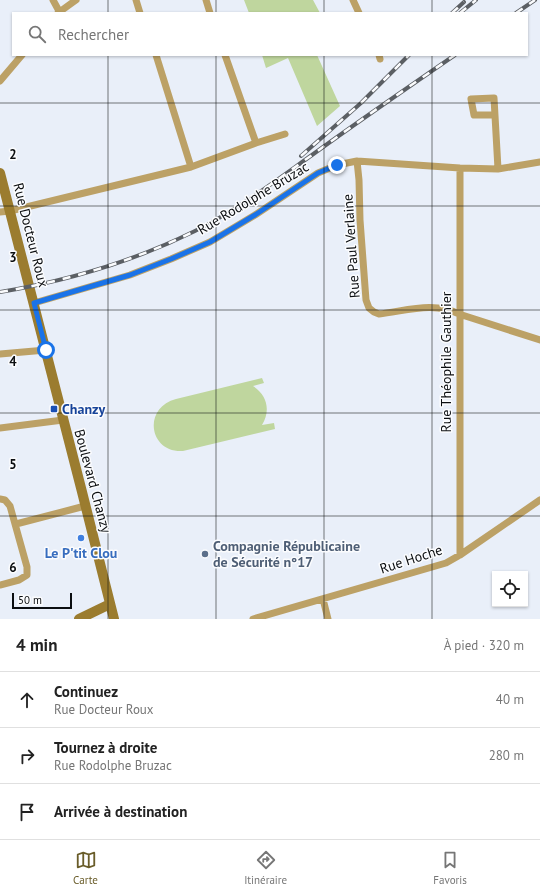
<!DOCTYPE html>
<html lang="fr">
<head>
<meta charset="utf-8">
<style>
	body { margin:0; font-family:"PT Sans",sans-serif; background:#f2f2f2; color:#222 }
	.controls { position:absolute; right:12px; bottom:12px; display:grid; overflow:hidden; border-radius:0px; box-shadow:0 1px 3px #0004 }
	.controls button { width:36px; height:36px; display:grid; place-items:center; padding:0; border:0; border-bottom:1px solid #e0e0e0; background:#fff; color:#222; font:20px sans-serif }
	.scale { position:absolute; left:12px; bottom:10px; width:60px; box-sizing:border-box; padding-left:4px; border:2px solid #0b0e11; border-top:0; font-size:11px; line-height:14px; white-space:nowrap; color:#0b0e11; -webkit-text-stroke:3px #fbfcfe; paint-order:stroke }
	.stop { position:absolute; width:12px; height:12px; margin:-9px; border:3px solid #1a73e8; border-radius:50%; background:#fff }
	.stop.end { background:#1a73e8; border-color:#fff; box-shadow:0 1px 4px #0008 }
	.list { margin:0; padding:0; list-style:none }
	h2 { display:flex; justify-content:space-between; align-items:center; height:52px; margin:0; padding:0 16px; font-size:17px }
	h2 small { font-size:13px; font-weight:400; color:#767676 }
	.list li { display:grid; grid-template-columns:26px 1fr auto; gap:12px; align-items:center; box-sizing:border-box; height:56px; padding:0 16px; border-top:1px solid #e0e0e0 }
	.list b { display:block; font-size:15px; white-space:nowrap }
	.list p { margin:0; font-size:13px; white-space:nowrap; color:#767676 }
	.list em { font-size:13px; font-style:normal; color:#767676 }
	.icon { flex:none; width:22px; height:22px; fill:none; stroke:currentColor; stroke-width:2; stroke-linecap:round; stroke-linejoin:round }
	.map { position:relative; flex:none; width:540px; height:619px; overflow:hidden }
	.search { position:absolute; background:#fff; box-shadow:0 1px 3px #0004; left:12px; right:12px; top:12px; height:44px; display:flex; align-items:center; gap:10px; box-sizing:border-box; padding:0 14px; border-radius:0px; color:#767676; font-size:15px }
	.sheet { height:220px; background:#fff }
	nav { display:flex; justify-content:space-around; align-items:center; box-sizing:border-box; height:56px; border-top:1px solid #e0e0e0; background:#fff; font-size:11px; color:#767676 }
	nav a { display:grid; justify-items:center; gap:2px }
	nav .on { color:#695c29 }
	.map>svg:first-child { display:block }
	.green { fill:#bfd69e }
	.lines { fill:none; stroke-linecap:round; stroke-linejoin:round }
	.minor { stroke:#bca166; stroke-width:7 }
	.secondary { stroke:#9b7c2f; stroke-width:10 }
	.rail-casing { stroke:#5b5f64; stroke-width:4 }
	.rail { stroke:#fbfcfe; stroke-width:2.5; stroke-dasharray:8; stroke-linecap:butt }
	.route { stroke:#1a73e8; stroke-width:5 }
	.grid { fill:none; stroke:#0b0e11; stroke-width:1; stroke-opacity:0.55 }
	.transit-dot { fill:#1a4fb4; stroke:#fbfcfe; stroke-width:1.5 }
	.shop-dot { fill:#3f7fe0; stroke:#fbfcfe; stroke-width:1.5 }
	.service-dot { fill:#5c6f8a; stroke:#fbfcfe; stroke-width:1.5 }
	.labels { text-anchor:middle; stroke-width:3; stroke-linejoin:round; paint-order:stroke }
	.street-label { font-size:14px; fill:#0b0e11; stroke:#fbfcfe }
	.transit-label { font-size:14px; font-weight:bold; fill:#164399; stroke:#fbfcfe; text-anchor:start }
	.service-label { font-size:14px; font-weight:bold; fill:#4e5e75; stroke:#fbfcfe; text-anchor:start }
	.shop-label { font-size:14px; font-weight:bold; fill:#366cbe; stroke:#fbfcfe }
	.grid-label { font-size:13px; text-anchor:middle; font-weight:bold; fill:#0b0e11; stroke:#fbfcfe; stroke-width:3; stroke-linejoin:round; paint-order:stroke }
</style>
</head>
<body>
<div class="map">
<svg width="540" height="619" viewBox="0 0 540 619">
	<rect width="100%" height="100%" fill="#e9eff9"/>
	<path class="green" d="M244,0H313L320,13H249Z
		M262,55H317L340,106L317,126L288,58L266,68Z
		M262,378L264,383L253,386C267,395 271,410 262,425L274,423L275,429L183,451C149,453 142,408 176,399Z"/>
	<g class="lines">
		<path class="minor" d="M53,0L59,11
			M136,0L140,13
			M206,0L210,13
			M353,0L359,13
			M58,13L76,0
			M156,55L191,167
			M225,55L256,143
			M379,55L380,59
			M0,81L22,55
			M495,115H474L471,99L494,98L498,169
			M357,161L359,180L360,220L366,300L369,308L374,312L379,314C406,311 434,301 459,314L540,340
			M460,168V555
			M0,212L10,211L191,167L256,143L285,134
			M34,303L130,275L171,259L210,242L255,215L318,173L337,165L357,161L460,168L498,169L540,162
			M0,354L46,350
			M0,428L63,420
			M0,499L5,500L10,506L27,567V575L19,580L0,585
			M16,524L85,506
			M323,599L328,619
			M253,619L446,563L460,555L540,500"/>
		<path class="secondary" d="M0,173C38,321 77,470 114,619
			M79,619L110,604"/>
		<defs>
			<path id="rail" d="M452,13L464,2
				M460,13L476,0
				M516,13L535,0
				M301,156L361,103L409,55
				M0,292C67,281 134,261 195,231C237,210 274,182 312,155C359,121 407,88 455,55"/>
		</defs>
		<use href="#rail" class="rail-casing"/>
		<use href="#rail" class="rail"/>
	</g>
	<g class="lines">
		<path class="route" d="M46,350L34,303L130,275L171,259L210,242L255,215L318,173L337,165"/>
	</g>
	<path class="grid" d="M108,0V13M216,0V13M324,0V13M432,0V13M108,55V619M216,55V619M324,55V619M432,55V619M0,103H540M0,206H540M0,310H540M0,413H540M0,516H540"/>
	<rect class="transit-dot" x="50" y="405" width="8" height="8" rx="2"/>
	<circle class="shop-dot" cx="81" cy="538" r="4"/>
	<circle class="service-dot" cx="205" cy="554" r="4"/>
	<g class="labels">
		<g class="street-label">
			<text transform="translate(253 198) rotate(-31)" y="5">Rue Rodolphe Bruzac</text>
			<text transform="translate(31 235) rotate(76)" y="5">Rue Docteur Roux</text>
			<text transform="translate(351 246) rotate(-94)" y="5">Rue Paul Verlaine</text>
			<text transform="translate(446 362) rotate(-90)" y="5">Rue Théophile Gauthier</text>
			<text transform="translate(93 481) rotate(75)" y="5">Boulevard Chanzy</text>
			<text transform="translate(411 559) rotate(-18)" y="5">Rue Hoche</text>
		</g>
		<g class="transit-label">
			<text x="62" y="414">Chanzy</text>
		</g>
		<g class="service-label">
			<text x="213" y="551">Compagnie Républicaine<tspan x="213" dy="16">de Sécurité n°17</tspan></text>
		</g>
		<g class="shop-label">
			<text x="81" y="558">Le P'tit Clou</text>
		</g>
	</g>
	<g class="grid-label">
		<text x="13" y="159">2</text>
		<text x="13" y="262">3</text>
		<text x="13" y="366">4</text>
		<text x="13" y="469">5</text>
		<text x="13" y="572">6</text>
	</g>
</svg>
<div class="controls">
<button><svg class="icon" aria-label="locate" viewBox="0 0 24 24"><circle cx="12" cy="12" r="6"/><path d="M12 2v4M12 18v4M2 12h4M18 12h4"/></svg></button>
</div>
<div class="scale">50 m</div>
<div class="stop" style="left:46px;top:350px"></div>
<div class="stop end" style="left:337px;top:165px"></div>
<div class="search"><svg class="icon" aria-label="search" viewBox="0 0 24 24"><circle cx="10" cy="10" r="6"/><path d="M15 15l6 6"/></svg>Rechercher</div>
</div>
<section class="sheet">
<h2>4 min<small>À pied · 320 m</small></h2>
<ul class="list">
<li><svg class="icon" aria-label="ahead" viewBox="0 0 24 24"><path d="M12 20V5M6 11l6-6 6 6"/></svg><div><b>Continuez</b><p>Rue Docteur Roux</p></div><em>40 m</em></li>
<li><svg class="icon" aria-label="right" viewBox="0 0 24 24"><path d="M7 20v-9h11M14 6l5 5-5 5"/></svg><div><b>Tournez à droite</b><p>Rue Rodolphe Bruzac</p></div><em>280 m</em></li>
<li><svg class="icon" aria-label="arrive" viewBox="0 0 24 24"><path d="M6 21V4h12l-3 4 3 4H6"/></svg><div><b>Arrivée à destination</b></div></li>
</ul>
</section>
<nav>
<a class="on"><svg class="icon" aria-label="map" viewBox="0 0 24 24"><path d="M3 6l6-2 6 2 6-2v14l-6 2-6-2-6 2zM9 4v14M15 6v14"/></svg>Carte</a>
<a><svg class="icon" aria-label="directions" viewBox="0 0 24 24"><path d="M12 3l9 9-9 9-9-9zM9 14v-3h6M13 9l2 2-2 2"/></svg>Itinéraire</a>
<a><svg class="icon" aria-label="saved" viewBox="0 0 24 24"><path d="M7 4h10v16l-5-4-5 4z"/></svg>Favoris</a>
</nav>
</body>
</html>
